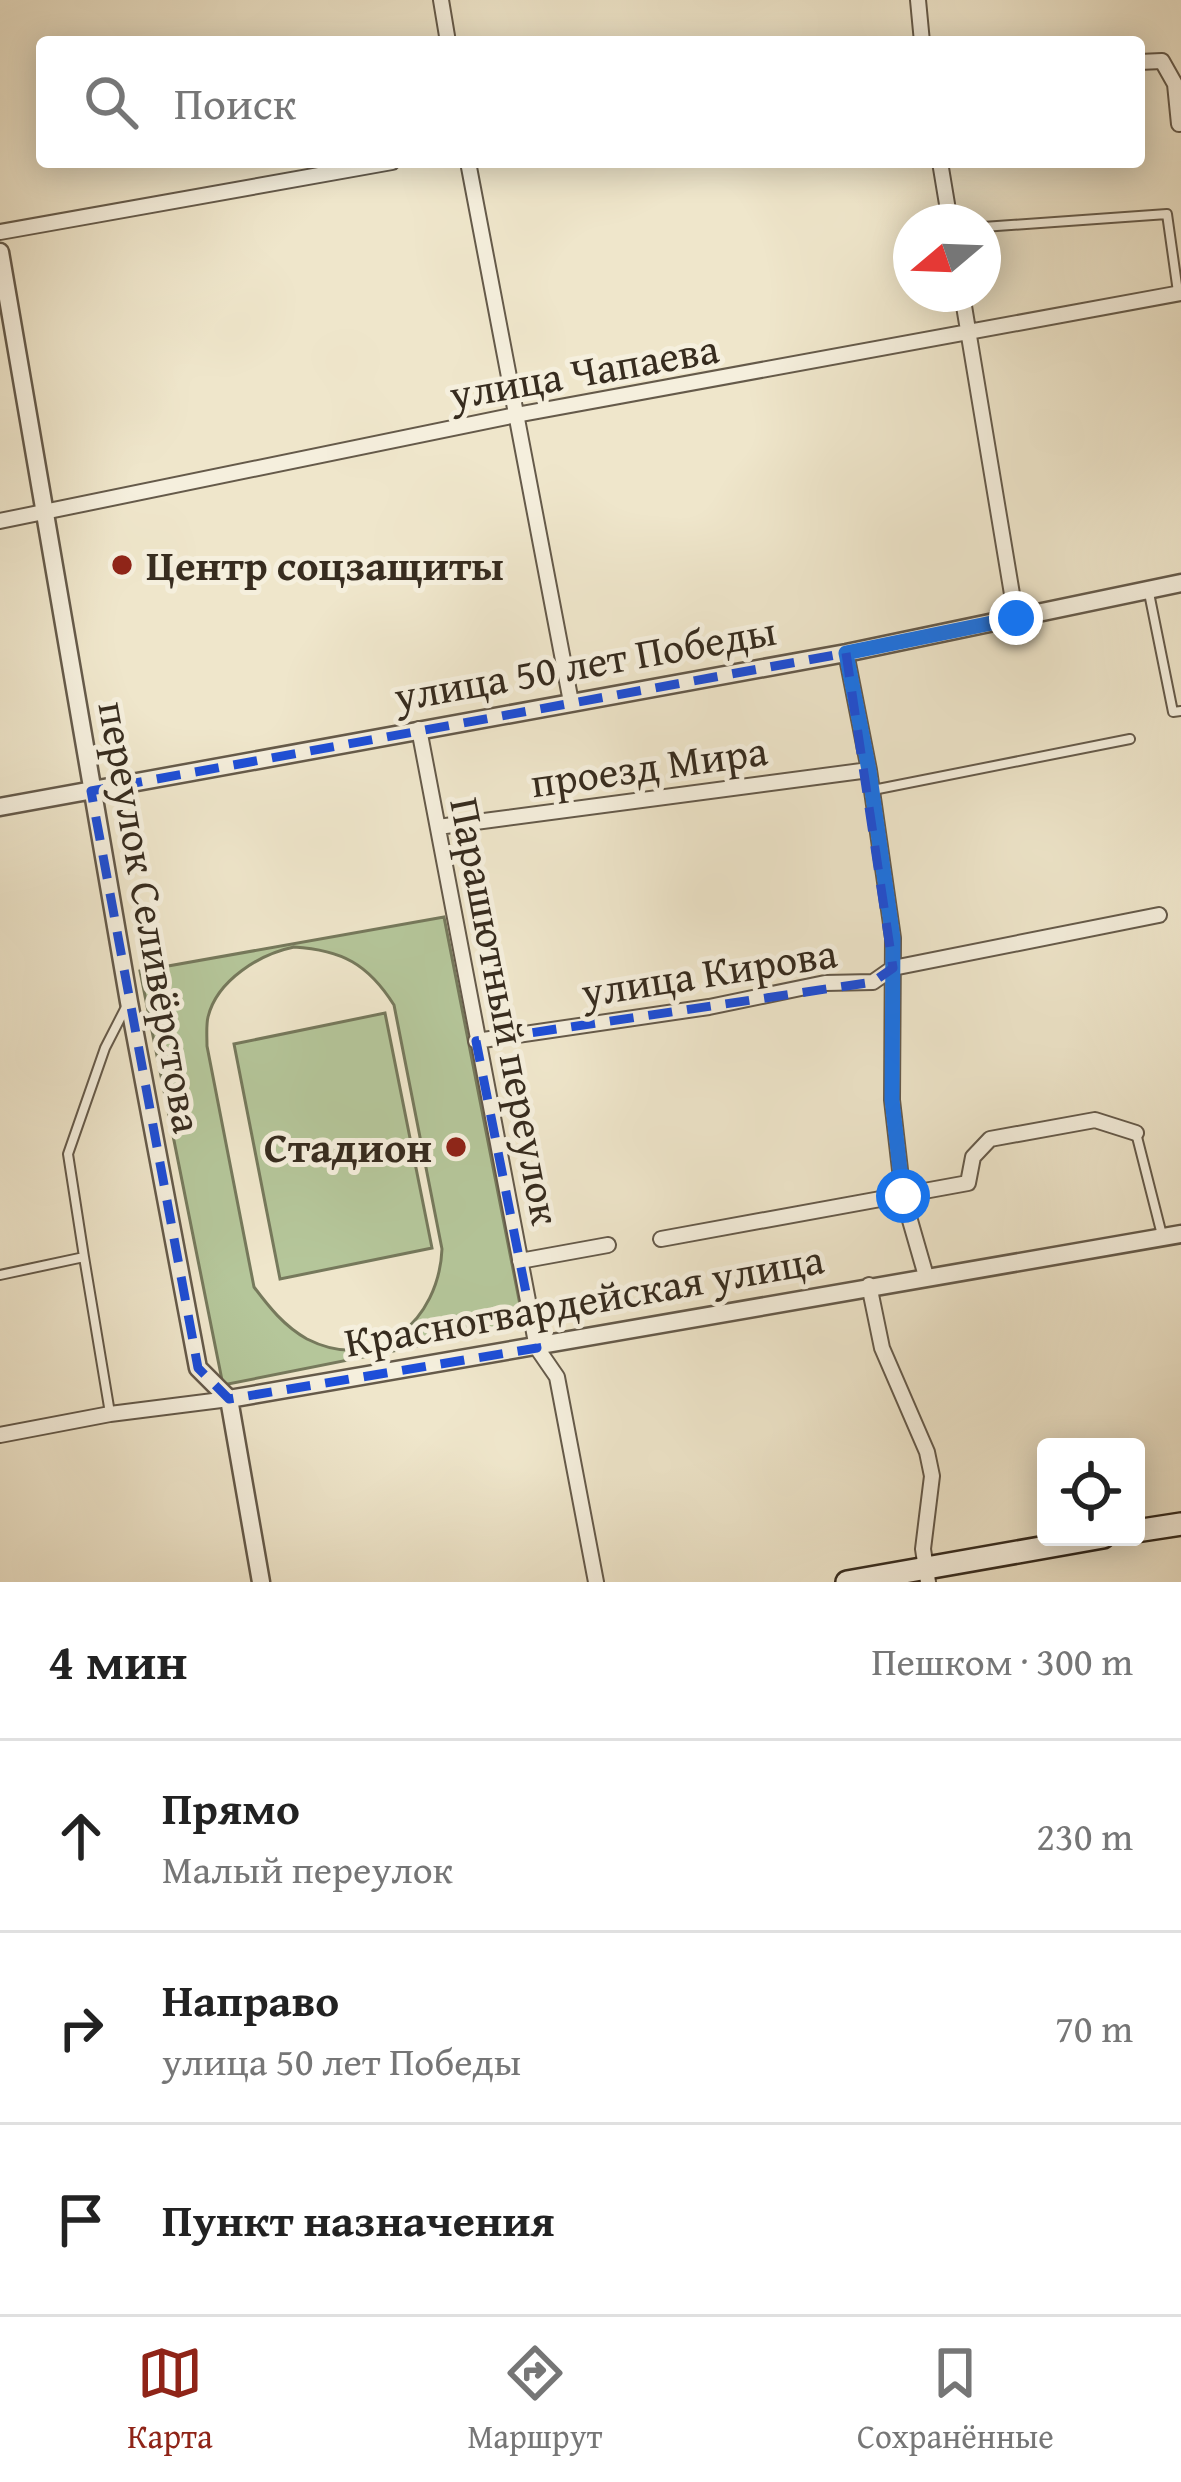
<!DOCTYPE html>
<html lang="ru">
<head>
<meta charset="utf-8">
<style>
	body { margin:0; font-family:"Gentium Book Plus",serif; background:#f6f6f6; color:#222 }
	.controls { position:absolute; right:36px; bottom:36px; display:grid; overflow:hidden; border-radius:12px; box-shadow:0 6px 30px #0003 }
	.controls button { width:108px; height:108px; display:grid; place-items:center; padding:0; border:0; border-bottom:3px solid #e0e0e0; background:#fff; color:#222; font:60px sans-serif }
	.compass { position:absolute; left:893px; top:204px; width:108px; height:108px; border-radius:50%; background:#fff; box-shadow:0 6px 30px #0003; rotate:251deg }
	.stop { position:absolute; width:36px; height:36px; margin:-27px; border:9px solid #1a73e8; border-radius:50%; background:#fff }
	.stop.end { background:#1a73e8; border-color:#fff; box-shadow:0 3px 12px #0008 }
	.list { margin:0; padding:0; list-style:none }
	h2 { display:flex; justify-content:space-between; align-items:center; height:156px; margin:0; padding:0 48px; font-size:51px }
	h2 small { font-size:39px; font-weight:400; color:#767676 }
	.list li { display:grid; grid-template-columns:78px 1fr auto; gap:36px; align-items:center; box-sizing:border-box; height:192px; padding:0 48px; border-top:3px solid #e0e0e0 }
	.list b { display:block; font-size:45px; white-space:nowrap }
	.list p { margin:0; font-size:39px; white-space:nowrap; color:#767676 }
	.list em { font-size:39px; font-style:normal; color:#767676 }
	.icon { flex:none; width:66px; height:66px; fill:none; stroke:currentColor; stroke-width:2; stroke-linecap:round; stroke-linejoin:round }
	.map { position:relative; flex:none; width:1181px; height:1582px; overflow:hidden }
	.search { position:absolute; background:#fff; box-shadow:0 6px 30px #0003; left:36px; right:36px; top:36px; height:132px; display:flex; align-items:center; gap:30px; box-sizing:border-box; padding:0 42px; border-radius:12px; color:#767676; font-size:45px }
	.sheet { height:732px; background:#fff }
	nav { display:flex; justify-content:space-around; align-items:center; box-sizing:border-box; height:168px; border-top:3px solid #e0e0e0; background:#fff; font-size:33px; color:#767676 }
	nav a { display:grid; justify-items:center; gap:6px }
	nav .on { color:#8f2418 }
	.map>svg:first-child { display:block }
	.green { fill:#b5c69a; stroke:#76795c; stroke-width:3; fill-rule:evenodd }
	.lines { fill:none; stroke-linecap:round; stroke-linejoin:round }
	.service-casing { stroke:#655a4a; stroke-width:12 }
	.minor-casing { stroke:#655a4a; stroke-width:18 }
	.tertiary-casing { stroke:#655a4a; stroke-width:21 }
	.secondary-casing { stroke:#372c1f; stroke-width:26 }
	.service { stroke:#f5efdd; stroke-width:8 }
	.minor { stroke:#f5efdd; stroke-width:14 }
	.tertiary { stroke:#f5efdd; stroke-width:16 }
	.secondary { stroke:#f5efdd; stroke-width:21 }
	.route { stroke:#1a73e8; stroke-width:15 }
	.marked { fill:none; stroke:#1d4ed8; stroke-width:9; stroke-dasharray:24 15; stroke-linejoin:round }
	.poi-dot { fill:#8f2418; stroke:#f5efdd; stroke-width:4.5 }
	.labels { text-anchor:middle; stroke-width:10; stroke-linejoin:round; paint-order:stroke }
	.street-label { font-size:42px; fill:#372c1f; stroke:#f5efdd }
	.poi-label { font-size:42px; font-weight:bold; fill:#372c1f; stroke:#f5efdd; text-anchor:start }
</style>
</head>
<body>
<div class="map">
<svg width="1181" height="1582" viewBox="0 0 1181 1582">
	<rect width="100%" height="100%" fill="#efe6cb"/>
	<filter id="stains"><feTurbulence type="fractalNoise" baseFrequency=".00167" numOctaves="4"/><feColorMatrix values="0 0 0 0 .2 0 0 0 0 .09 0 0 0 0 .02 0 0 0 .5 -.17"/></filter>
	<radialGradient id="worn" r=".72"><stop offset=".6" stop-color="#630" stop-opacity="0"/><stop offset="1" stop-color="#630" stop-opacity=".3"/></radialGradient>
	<path class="green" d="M444,917L524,1325L223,1385L140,971ZM294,947C342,950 368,964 394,1005L442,1249C439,1320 378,1375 307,1339C284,1326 269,1307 254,1287L207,1046C207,1037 206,1025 208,1017C217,980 260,954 294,947Z
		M385,1013L432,1248L280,1279L234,1044Z"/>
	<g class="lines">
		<defs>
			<path id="service" d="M983,227L1167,214L1178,292
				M1149,593L1173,712L1181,711
				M873,790L1130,739
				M1136,1133L1162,1235
				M84,1257L68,1154L105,1048L126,1007
				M0,1275L84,1257L110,1413"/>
			<path id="minor" d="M441,0L448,42
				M918,0L922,42
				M1139,62L1162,61L1175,84L1179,124
				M468,162L571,702
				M940,162L950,222
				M0,232L392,162
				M962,294L1016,618
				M0,521L516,415L1181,293
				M846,653L869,770L893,938L892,1100L903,1196L926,1276
				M419,729L537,1348L557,1377L596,1582
				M438,827L869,770
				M476,1041L709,1007L825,983L873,982L893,968L1159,915
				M661,1239L968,1183L973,1157L990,1139L1095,1120L1136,1133
				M520,1261L608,1245
				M869,1285L882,1348L927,1452L932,1476L923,1549L928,1582
				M0,1435L110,1414L229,1399"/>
			<path id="tertiary" d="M0,252L129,1002L198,1368L229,1399L261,1582
				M0,807L846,653L1181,583
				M229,1399L1181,1234"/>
			<path id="secondary" d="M1136,1531L1181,1524
				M847,1582L1103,1537"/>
		</defs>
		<use href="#service" class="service-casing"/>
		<use href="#minor" class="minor-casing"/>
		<use href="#tertiary" class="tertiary-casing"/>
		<use href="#secondary" class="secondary-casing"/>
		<use href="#service" class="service"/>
		<use href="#minor" class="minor"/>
		<use href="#tertiary" class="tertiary"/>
		<use href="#secondary" class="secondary"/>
	</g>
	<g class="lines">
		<path class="route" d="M903,1196L892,1100L893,938L869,770L846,653L1016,618"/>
	</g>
	<path class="marked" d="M846,653L893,968L873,982L476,1041L537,1348L229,1399L198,1368L91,791Z"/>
	<g class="poi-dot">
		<circle cx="122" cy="565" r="12"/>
		<circle cx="456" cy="1147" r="12"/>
	</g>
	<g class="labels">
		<g class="street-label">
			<text transform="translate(584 371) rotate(-10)" y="15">улица Чапаева</text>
			<text transform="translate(585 663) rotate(-10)" y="15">улица 50 лет Победы</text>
			<text transform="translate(649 766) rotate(-8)" y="15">проезд Мира</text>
			<text transform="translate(151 917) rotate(80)" y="15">переулок Селивёрстова</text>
			<text transform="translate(709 972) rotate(-9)" y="15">улица Кирова</text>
			<text transform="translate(506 1011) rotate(79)" y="15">Парашютный переулок</text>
			<text transform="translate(584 1300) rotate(-10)" y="15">Красногвардейская улица</text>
		</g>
		<g class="poi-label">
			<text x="146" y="580">Центр соцзащиты</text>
			<text x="432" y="1162" text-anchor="end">Стадион</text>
		</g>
	</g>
	<rect width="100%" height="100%" filter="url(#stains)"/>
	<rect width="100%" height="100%" fill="url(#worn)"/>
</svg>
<div class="controls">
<button><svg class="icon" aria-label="locate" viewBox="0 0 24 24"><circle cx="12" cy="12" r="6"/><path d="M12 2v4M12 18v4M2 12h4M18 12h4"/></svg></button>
</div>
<svg class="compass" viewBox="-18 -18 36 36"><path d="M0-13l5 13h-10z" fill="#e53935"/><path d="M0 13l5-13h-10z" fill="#767676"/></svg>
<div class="stop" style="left:903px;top:1196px"></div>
<div class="stop end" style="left:1016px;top:618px"></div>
<div class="search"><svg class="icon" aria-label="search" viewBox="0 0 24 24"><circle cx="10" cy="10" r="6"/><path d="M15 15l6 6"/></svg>Поиск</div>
</div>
<section class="sheet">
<h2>4 мин<small>Пешком · 300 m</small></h2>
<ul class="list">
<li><svg class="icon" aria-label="ahead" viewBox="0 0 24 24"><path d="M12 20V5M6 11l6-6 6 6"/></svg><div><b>Прямо</b><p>Малый переулок</p></div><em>230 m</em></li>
<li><svg class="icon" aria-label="right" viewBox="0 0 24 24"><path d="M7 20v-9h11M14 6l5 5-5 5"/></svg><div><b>Направо</b><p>улица 50 лет Победы</p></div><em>70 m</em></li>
<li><svg class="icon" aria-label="arrive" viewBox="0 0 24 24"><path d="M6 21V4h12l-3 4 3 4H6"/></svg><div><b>Пункт назначения</b></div></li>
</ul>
</section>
<nav>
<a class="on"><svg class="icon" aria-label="map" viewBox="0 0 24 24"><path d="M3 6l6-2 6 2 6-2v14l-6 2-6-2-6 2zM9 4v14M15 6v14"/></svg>Карта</a>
<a><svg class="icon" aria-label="directions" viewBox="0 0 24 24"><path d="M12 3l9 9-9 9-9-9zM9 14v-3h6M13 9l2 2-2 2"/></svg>Маршрут</a>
<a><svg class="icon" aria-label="saved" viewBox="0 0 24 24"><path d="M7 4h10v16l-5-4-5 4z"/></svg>Сохранённые</a>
</nav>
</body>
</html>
